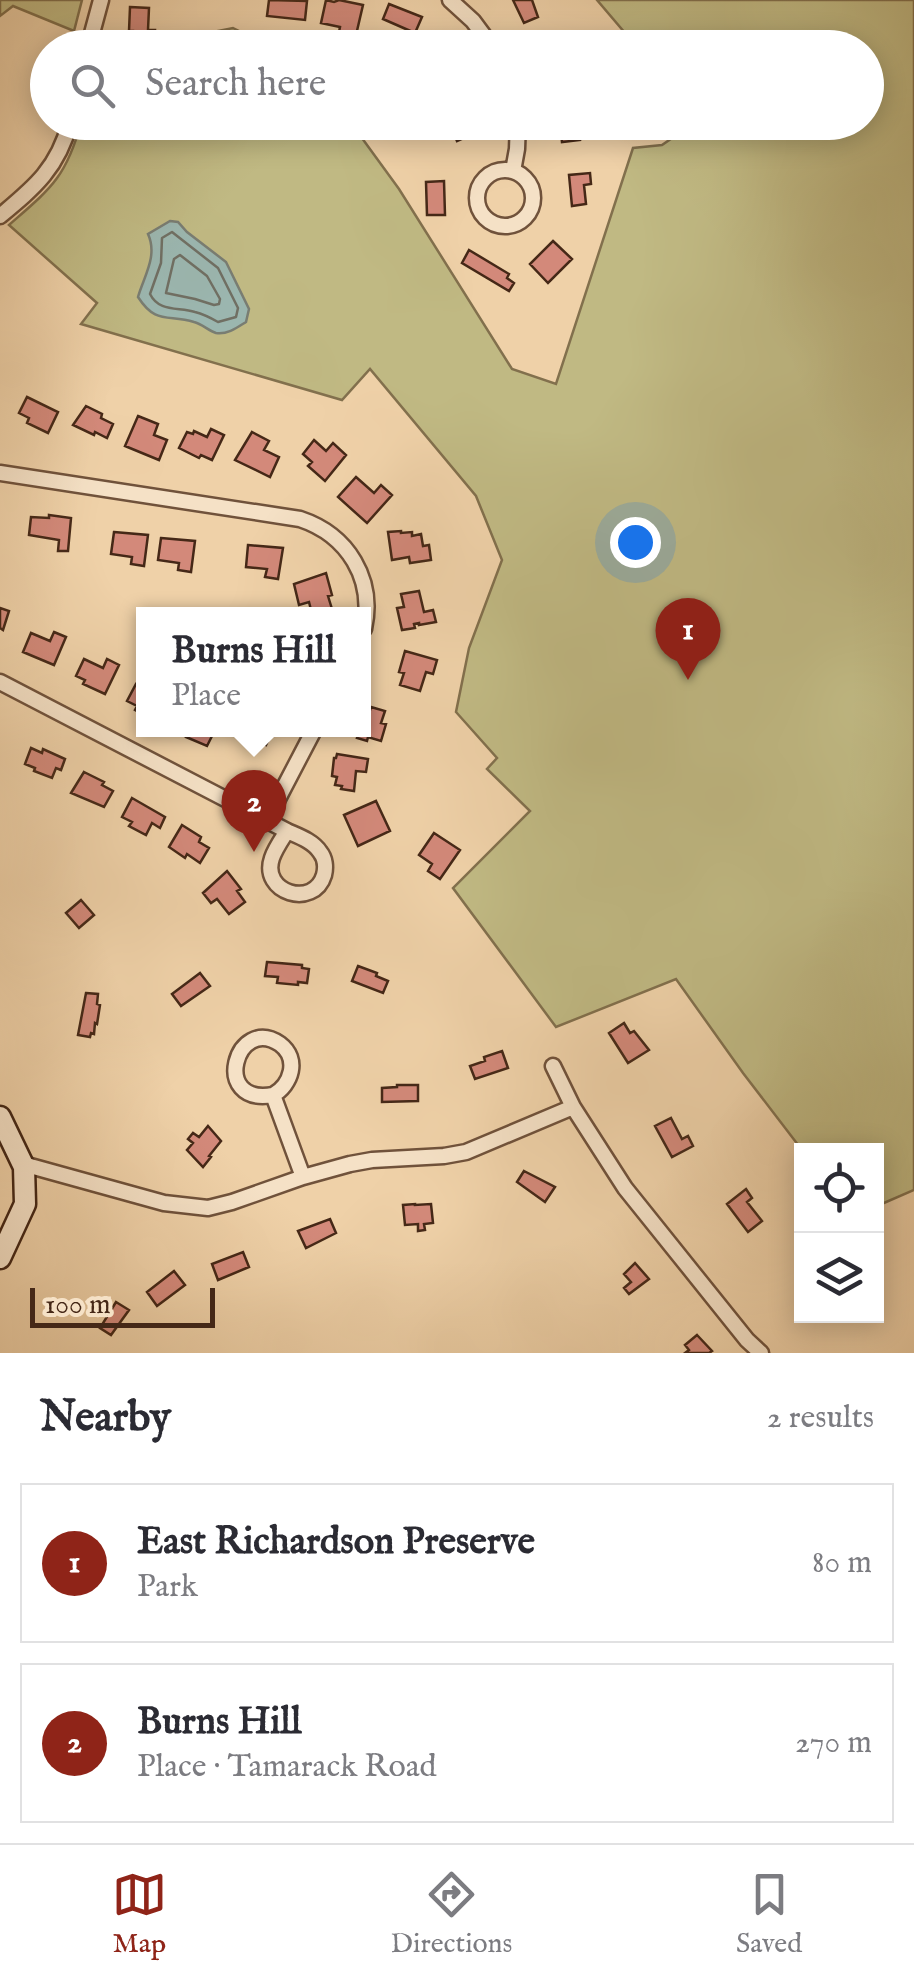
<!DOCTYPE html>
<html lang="en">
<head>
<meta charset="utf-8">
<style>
	body { margin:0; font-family:"IM FELL English",serif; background:#f7f7f7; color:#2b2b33 }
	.controls { position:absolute; right:30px; bottom:30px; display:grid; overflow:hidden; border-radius:0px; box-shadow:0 5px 25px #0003 }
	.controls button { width:90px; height:90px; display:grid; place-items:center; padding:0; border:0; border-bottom:2px solid #e1e1e2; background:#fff; color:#2b2b33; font:50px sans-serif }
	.scale { position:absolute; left:30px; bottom:25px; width:185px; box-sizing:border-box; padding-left:10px; border:5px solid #452817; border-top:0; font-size:28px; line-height:35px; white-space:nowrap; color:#452817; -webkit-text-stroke:8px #f5e1c6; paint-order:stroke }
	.you { position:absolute; left:635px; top:542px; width:35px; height:35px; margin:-25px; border:8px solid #fff; border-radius:50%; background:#1a73e8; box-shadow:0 0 0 15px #1a73e833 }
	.badge { display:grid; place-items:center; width:65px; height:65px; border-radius:50%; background:#8f2418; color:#fff; font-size:32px; font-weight:700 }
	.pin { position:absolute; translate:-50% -82px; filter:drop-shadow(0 2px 5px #0008) }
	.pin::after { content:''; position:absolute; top:52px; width:35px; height:30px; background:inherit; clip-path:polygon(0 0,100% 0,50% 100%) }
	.popup { position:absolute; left:136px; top:607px; width:235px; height:130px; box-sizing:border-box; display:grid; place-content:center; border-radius:0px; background:#fff; filter:drop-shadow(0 2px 8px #0005); font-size:32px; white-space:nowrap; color:#7c7c81 }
	.popup b { font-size:38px; color:#2b2b33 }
	.popup::after { content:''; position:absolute; left:50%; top:100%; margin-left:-20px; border:20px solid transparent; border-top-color:#fff }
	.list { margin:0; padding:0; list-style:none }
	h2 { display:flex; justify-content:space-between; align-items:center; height:130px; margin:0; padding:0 40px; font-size:42px }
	h2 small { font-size:32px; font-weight:400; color:#7c7c81 }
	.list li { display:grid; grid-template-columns:65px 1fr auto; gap:30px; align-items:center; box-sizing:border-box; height:160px; margin:0 20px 20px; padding:0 20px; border:2px solid #e1e1e2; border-radius:0px }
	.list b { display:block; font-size:38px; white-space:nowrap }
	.list p { margin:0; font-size:32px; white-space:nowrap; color:#7c7c81 }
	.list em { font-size:32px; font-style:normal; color:#7c7c81 }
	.icon { flex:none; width:55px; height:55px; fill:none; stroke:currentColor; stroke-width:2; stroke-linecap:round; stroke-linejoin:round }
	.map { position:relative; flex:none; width:914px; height:1353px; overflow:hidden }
	.search { position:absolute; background:#fff; box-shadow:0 5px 25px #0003; left:30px; right:30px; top:30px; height:110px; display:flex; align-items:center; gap:25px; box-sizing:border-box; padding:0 35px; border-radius:55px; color:#7c7c81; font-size:38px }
	.sheet { height:490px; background:#fff }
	nav { display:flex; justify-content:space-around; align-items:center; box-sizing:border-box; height:140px; border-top:2px solid #e1e1e2; background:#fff; font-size:28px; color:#7c7c81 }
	nav a { display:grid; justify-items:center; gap:5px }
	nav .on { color:#8f2418 }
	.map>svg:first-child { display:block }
	.green { fill:#c0b983; stroke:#82704d; stroke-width:2.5 }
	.water { fill:#9bb6af; stroke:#797d72; stroke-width:2.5 }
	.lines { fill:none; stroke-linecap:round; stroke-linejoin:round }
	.shore { stroke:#706f63; stroke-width:2.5 }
	.building { fill:#d3897a; stroke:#452817; stroke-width:2.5 }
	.street-casing { stroke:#70523b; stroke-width:19 }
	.secondary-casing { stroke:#452817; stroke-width:25 }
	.street { stroke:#f5e1c6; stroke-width:14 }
	.secondary { stroke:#f5e1c6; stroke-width:20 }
</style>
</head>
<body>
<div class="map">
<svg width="914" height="1353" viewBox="0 0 914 1353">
	<rect width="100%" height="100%" fill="#efd1a8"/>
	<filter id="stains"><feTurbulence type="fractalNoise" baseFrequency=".002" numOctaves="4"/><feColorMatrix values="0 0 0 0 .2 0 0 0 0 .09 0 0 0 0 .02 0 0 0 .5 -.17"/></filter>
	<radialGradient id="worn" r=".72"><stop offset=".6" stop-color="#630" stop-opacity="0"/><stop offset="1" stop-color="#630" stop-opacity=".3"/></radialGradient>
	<path class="green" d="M0,0H82L74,31L13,6L0,16Z
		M597,0H914V1190L877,1206L876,1150H802L743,1073L676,979L556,1027L453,888L530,811L487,769L497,758L456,712L469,648L502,560L476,496L370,369L342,400L81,324L97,303L9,225C50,189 66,178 81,123H351L399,189L512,369L556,384L633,148L662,145L694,123L866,122V48L637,47Z
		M233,28L271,47H175L177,39Z"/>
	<path class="water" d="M170,221L178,222L187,232L226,262L249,309L246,322C238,327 227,335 216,333C209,331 202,324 194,322C168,314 156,325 138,297C144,276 158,256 148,234Z"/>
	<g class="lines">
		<path class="shore" d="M172,232L218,268L238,308L236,317L218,322C211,318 203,314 195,312C177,307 159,312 150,294L161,263L162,238Z
			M180,255L207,276L220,299L219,304L214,305L195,299L166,293L174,259Z"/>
	</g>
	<path class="building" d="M269,0L307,1L305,20L267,16Z
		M326,0L334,2L339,0L363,5L356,35L339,32L340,27L321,23Z
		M513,0H532L538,17L524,23Z
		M389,4L422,17L415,33L383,19Z
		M130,7L149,8L148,30H155L154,43H133V31H129Z
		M453,122H484L486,128L457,141L450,124Z
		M560,122H578L580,140L562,142Z
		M590,173L591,184L584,185L586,204L572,206L569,175Z
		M444,181L445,215H427L426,182Z
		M553,241L572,259L548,283L530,264Z
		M469,250L509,274L507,278L514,283L509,291L462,263Z
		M27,397L58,412L48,433L27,423L29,418L19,413Z
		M86,406L102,414L101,418L113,424L107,438L95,432L94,435L73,425Z
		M138,416L158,424L154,435L167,440L159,460L125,446Z
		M211,429L224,435L212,460L201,455L199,458L179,448L187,432L193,434L194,431L207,437Z
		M252,432L269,441L264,450L279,457L270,477L235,460Z
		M314,440L326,451L333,443L346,455L325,481L308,466L312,462L303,454Z
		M356,477L374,493L381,485L392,495L367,523L338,497Z
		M49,515L71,518L68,551H58L59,540L29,535L31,517L49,518Z
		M401,531V533L412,532V536L421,534L423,546L429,545L431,560L410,563L409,557L392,560L388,532Z
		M114,532L148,535L144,566L131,564L132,557L111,554Z
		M161,538L195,541L191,572L178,570L179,563L158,560Z
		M248,545L283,548L278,579L265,577L267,569L246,567Z
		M326,573L332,595L328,596L332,609L312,614L309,602L299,605L294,584Z
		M419,591L424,612L433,610L436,622L419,625V623L414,624L415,628L402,630L397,608L404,607L401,594Z
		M0,608L9,611L3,630L0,628Z
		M54,632L66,637L54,665L23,652L31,633L50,641Z
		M405,651L437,660L433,674L426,672L420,691L400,685L404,673L399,672Z
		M84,659L103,668L107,659L119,665L105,694L83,684L85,680L76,676Z
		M136,684L144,688V715L135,710L137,706L127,701Z
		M371,707L385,711L381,723L386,724L381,741L368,737L367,741L357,738L360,730H364V719L367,720Z
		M182,730H215L207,746L186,737L188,732Z
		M246,730H273L266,745L244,734Z
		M31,748L42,753L43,749L65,759L61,770L56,768L52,778L34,771L35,768L25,764Z
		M337,754L368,759L366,772L356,771L354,791L341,789L342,786L335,785L337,777L332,776L334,758H336Z
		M84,772L104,782L102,785L113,791L104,807L71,793Z
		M132,798L165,817L160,828L152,823L146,835L129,826L132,822L122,817Z
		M376,801L390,831L358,846L344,815Z
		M182,825L201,837L199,842L209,848L200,863L187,854L185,858L169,847Z
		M434,833L460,850L440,879L428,871L432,864L419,855Z
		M227,871L241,889L237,891L245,902L229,914L217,899L211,903L203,893Z
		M81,900L94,915L79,928L66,913Z
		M267,962L302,965V968L309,969L307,983L298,982V985L277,983L278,977L265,976Z
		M358,966L377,973L376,976L388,981L383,993L352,981Z
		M200,973L210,986L181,1006L172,994Z
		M86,993L98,994L97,1004L100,1005L97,1024L95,1023L94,1034L91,1033L90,1037L78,1035Z
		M624,1023L630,1033L634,1031L649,1050L628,1063L609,1033Z
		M502,1051L508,1068L475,1079L470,1066L485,1061L484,1057Z
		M397,1085H418V1101L382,1102V1088L397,1087Z
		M671,1118L682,1139L688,1136L693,1146L672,1157L655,1126Z
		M208,1126L221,1141L209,1156L211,1157L203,1167L187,1150L193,1143L188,1139L193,1133L199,1137Z
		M524,1171L555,1187L545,1202L517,1182Z
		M746,1189L752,1198L747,1202L762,1221L748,1232L727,1204Z
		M415,1204V1205L431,1204L433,1223L424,1224L425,1230L418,1231V1224L405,1225L403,1205Z
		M330,1219L336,1233L306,1248L298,1231Z
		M243,1252L249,1267L218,1280L212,1264Z
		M635,1263L649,1279L629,1294L624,1288L631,1282L624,1274Z
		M174,1271L185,1285L157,1306L147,1292Z
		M116,1302L129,1310L111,1335L100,1328Z
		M697,1335L712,1351L709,1353H685L689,1350L685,1345Z"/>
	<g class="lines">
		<defs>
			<path id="street" d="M450,0L473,21L493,48
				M88,48L101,0
				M477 198a28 28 0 1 1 56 0a28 28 0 1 1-56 0Z
				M513,171L517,149L518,122
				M0,216C35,187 58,168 70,122
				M0,473L300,519C348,535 375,579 364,629
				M0,682L287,831C298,836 313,841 320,852C325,858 326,867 324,875C314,909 260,893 272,858C275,849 282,839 287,831
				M267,820L314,730
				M553,1066L573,1107L625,1188L747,1340L761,1353
				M273,1095C210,1106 236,1014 280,1044C300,1059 291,1085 273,1095L303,1177
				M23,1164L164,1203L208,1208L232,1202L303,1177L350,1164L372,1160L444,1156L466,1152L573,1107"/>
			<path id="secondary" d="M0,1117L24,1167L25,1204L0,1258"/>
		</defs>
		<use href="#street" class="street-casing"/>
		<use href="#secondary" class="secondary-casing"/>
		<use href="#street" class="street"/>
		<use href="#secondary" class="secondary"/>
	</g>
	<rect width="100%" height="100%" filter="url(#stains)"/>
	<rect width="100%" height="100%" fill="url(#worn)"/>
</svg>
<div class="controls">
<button><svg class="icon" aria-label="locate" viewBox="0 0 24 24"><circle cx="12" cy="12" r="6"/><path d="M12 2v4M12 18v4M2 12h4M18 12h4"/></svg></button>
<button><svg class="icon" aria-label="layers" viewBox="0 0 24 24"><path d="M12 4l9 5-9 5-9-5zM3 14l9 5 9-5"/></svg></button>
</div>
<div class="scale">100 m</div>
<div class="you"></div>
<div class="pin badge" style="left:688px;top:680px">1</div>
<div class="pin badge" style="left:254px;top:852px">2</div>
<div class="popup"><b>Burns Hill</b>Place</div>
<div class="search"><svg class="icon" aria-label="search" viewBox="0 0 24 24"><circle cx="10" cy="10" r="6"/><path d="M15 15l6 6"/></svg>Search here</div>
</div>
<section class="sheet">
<h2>Nearby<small>2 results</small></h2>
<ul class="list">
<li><span class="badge">1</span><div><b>East Richardson Preserve</b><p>Park</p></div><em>80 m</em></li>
<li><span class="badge">2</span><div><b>Burns Hill</b><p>Place · Tamarack Road</p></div><em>270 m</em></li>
</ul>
</section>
<nav>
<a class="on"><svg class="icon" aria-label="map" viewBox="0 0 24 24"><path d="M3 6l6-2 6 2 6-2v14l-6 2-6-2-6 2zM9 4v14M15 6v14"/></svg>Map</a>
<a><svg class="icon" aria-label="directions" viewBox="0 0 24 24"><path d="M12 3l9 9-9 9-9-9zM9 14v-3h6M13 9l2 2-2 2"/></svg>Directions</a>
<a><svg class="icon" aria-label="saved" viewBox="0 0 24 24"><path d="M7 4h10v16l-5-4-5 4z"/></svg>Saved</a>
</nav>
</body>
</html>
